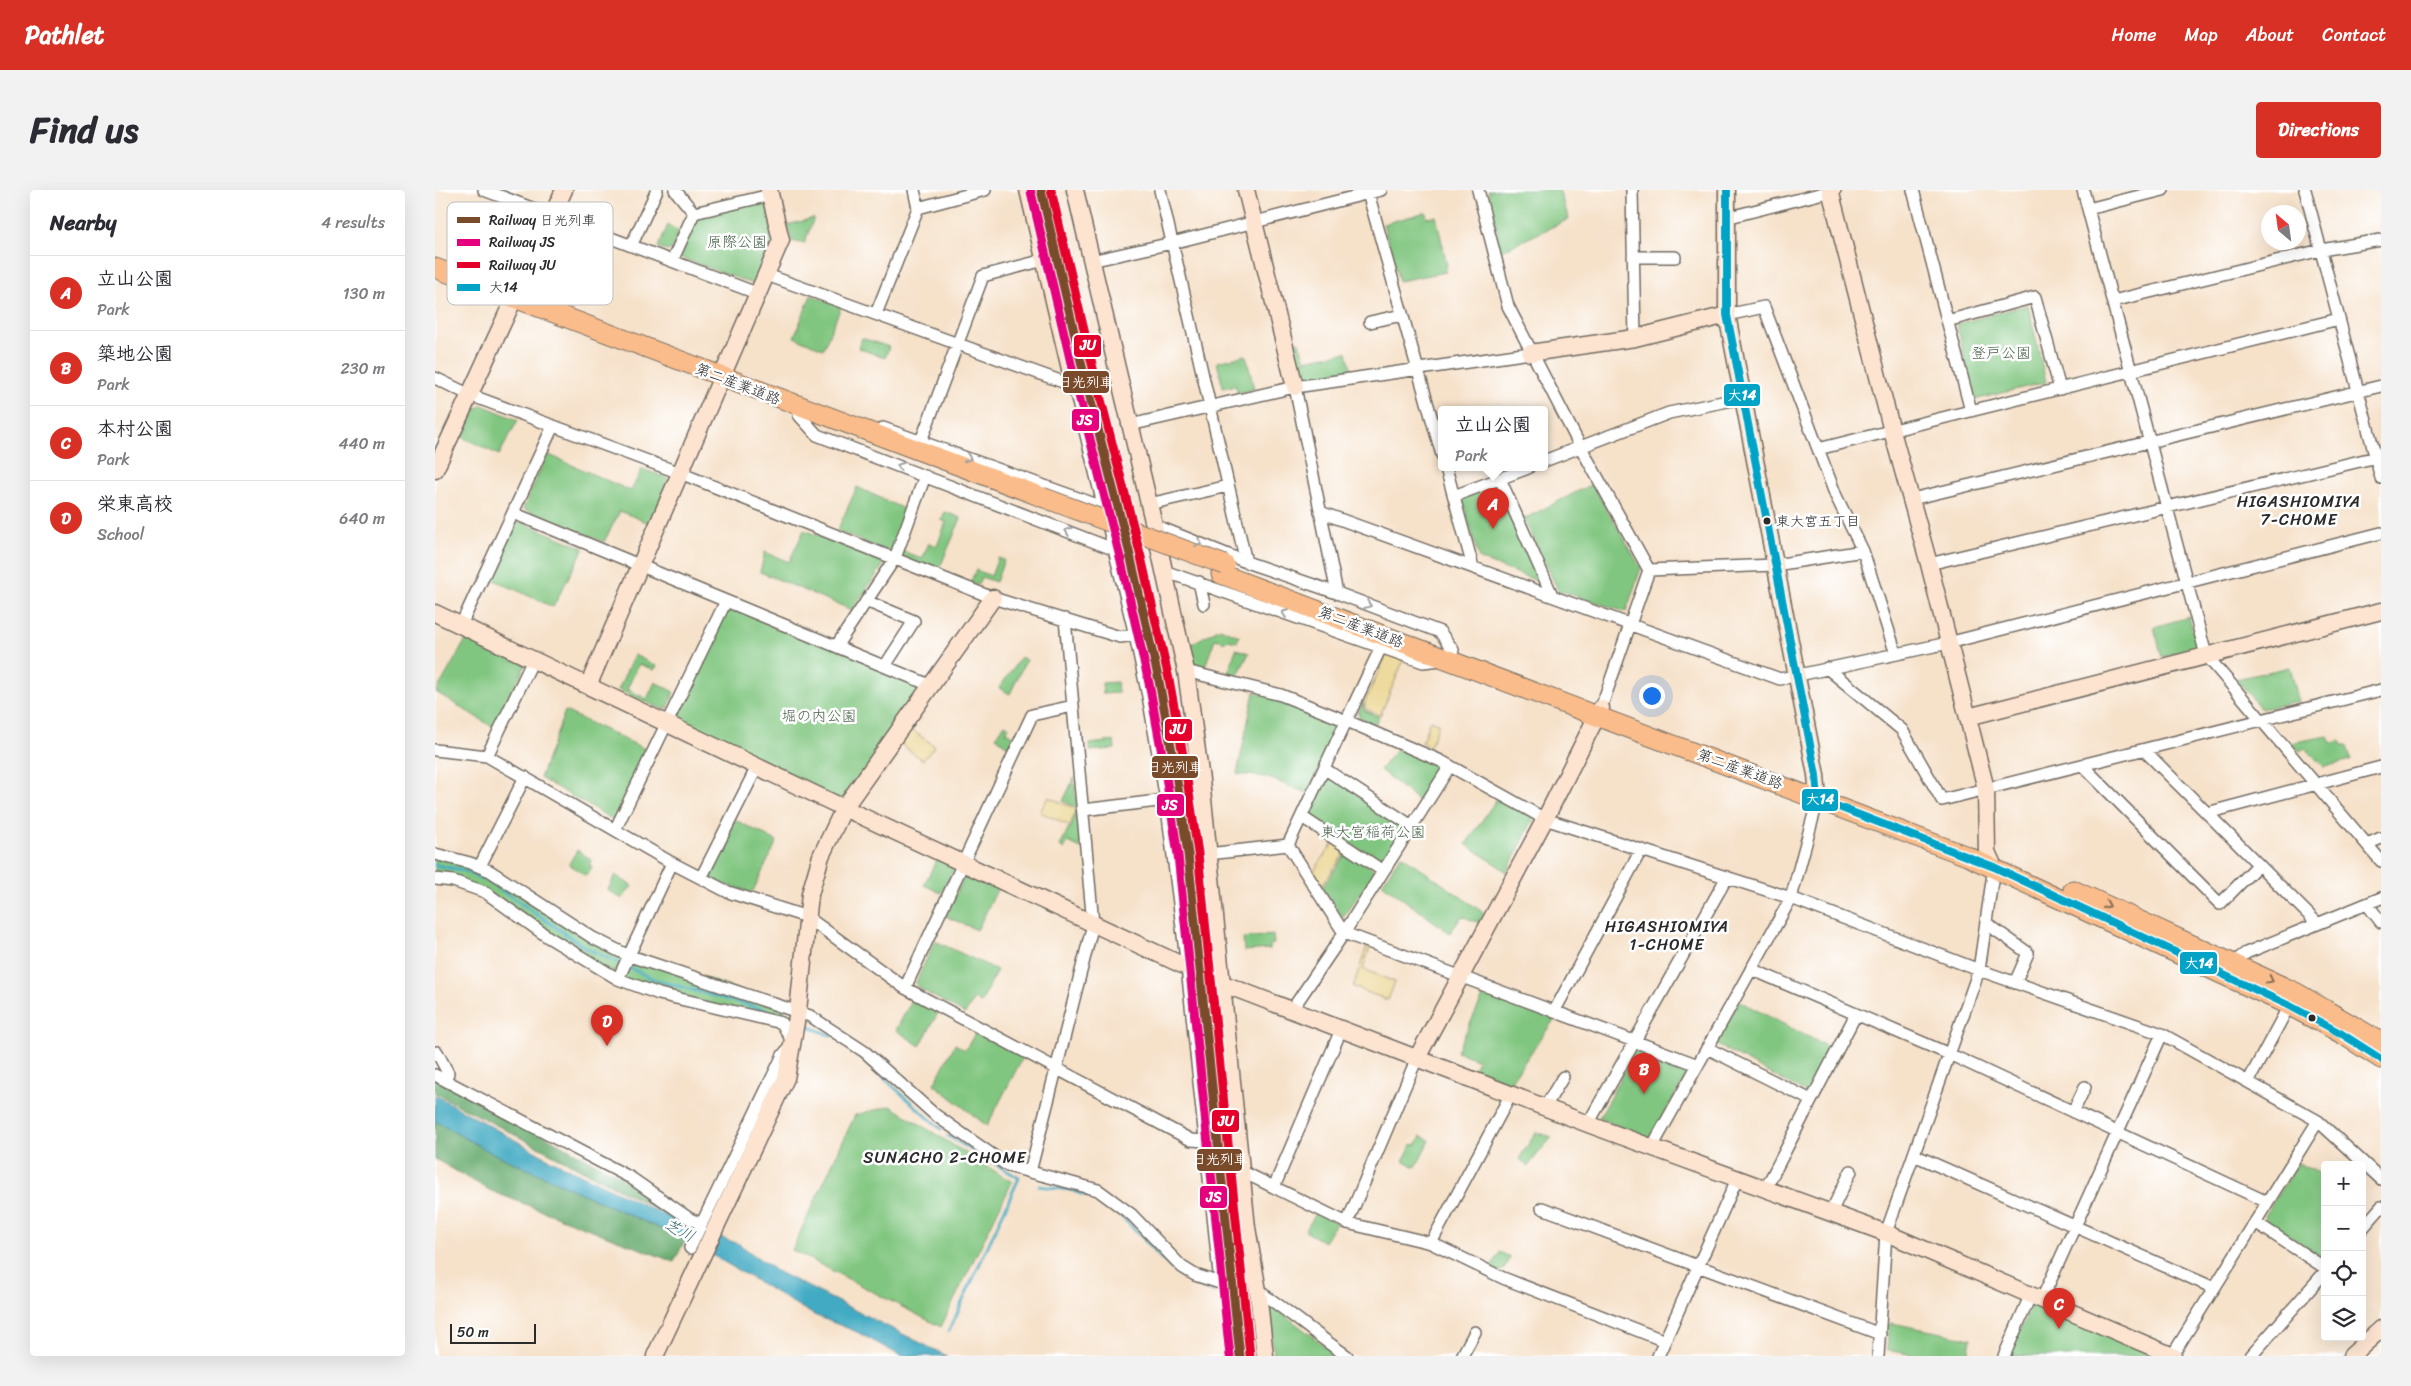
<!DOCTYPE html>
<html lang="en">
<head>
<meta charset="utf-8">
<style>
	body { margin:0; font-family:Sriracha,"Klee One",sans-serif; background:#f2f2f3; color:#2b2b33 }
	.controls { position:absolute; right:15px; bottom:15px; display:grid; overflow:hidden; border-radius:5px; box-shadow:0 5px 20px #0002 }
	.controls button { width:45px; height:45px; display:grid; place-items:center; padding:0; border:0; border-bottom:1px solid #e1e1e2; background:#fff; color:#2b2b33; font:25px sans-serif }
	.compass { position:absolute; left:1826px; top:15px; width:45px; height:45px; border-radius:50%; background:#fff; box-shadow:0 5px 20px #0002; rotate:331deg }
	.scale { position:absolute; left:15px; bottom:12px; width:86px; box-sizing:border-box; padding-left:5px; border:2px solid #2b2b2b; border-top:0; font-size:14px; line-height:18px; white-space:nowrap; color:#2b2b2b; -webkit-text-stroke:4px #fff; paint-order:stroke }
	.you { position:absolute; left:1216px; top:505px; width:18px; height:18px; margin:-12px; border:4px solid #fff; border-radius:50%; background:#1a73e8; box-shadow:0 0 0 8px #1a73e833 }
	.badge { display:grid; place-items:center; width:32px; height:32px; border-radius:50%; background:#d93025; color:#fff; font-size:16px; font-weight:700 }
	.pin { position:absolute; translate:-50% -41px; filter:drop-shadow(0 1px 2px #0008) }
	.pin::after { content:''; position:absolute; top:26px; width:18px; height:15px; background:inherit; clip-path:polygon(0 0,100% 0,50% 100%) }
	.popup { position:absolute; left:1003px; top:216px; width:110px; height:65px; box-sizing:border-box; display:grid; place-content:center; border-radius:5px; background:#fff; filter:drop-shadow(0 1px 4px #0005); font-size:16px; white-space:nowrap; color:#7c7c81 }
	.popup b { font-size:19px; color:#2b2b33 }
	.popup::after { content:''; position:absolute; left:50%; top:100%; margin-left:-10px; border:10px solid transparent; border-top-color:#fff }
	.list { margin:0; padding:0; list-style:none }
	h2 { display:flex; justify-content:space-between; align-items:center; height:65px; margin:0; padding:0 20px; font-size:21px }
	h2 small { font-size:16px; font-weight:400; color:#7c7c81 }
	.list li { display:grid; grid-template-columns:32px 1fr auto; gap:15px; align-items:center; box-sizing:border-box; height:75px; padding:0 20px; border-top:1px solid #e1e1e2 }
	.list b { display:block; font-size:19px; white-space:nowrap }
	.list p { margin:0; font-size:16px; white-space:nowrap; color:#7c7c81 }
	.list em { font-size:16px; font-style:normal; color:#7c7c81 }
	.icon { flex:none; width:28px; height:28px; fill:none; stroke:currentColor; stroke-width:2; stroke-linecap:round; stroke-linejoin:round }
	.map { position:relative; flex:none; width:1946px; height:1166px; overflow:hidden; border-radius:5px }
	header { display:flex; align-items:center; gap:30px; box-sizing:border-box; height:70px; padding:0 25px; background:#d93025; color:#fff }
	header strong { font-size:24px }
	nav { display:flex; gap:28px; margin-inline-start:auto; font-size:18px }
	.intro { display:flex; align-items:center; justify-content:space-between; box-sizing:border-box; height:120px; padding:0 30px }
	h1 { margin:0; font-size:35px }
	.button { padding:12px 22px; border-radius:5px; background:#d93025; color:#fff; font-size:18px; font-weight:700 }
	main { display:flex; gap:30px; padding:0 30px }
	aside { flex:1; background:#fff; border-radius:5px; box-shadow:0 5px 20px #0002 }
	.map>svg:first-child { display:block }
	.green { fill:#81c680; stroke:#567856 }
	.forest { fill:#68ab6e; stroke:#4a6b4c }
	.sand { fill:#eeda9e; stroke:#8c8264 }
	.water { fill:#43aac3; stroke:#376a77 }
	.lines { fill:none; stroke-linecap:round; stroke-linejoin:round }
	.stream { stroke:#43aac3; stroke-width:3 }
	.street-casing { stroke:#726b62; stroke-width:14 }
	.secondary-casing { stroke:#726b62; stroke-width:19 }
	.primary-casing { stroke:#726b62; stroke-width:21 }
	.street { stroke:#fff; stroke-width:11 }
	.secondary { stroke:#fde4d0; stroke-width:16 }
	.primary { stroke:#f9bc8a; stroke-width:19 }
	.primary-bridge-casing { stroke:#726b62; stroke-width:21; stroke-linecap:butt }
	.primary-bridge { stroke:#f9bc8a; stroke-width:19 }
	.bus-1-casing { stroke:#fff; stroke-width:11 }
	.bus-1 { stroke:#02a3c6; stroke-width:8 }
	.rail-1-casing { stroke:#fff; stroke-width:12 }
	.rail-2-casing { stroke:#fff; stroke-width:12 }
	.rail-3-casing { stroke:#fff; stroke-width:12 }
	.rail-1 { stroke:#7a4b2a; stroke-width:9 }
	.rail-2 { stroke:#e5007d; stroke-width:9 }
	.rail-3 { stroke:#e4002b; stroke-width:9 }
	.oneway { stroke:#a0a0a0 }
	.oneway2 { stroke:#886c56 }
	.bus-dot { fill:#2b2b2b; stroke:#fff; stroke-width:2 }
	.labels { text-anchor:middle; stroke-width:5; stroke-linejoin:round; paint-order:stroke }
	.bus-label { font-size:14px; fill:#2b2b2b; stroke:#fff; text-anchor:start }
	.park-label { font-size:15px; fill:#496149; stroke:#fff }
	.street-label { font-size:15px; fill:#2b2b2b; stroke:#fff }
	.neighbourhood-label { font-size:16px; letter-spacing:1px; fill:#2b2b2b; stroke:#fff }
	.water-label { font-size:16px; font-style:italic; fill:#36646f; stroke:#fff }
	.key { fill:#fff; stroke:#bfbfbf; stroke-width:1 }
	.key-label { font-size:14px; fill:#2b2b2b }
	.line-badge { stroke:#fff; stroke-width:2 }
	.badge-label { font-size:14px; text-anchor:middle; font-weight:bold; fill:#fff }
</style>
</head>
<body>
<header>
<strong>Pathlet</strong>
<nav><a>Home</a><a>Map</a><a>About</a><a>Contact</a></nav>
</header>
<div class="intro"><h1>Find us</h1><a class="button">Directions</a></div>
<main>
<aside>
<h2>Nearby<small>4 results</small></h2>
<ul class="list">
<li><span class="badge">A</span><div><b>立山公園</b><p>Park</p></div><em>130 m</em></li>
<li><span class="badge">B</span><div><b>築地公園</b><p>Park</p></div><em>230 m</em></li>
<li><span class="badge">C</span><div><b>本村公園</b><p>Park</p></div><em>440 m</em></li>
<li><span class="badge">D</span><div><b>栄東高校</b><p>School</p></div><em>640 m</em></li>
</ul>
</aside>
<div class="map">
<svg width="1946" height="1166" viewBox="0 0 1946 1166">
	<rect width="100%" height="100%" fill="#fff"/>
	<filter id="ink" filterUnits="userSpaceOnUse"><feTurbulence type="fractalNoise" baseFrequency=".02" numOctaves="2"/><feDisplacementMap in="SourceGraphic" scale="10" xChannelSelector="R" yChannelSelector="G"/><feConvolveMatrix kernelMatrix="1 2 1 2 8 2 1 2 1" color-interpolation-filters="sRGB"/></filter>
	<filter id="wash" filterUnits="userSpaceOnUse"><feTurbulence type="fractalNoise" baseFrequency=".0096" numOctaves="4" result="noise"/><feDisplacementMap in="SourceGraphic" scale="20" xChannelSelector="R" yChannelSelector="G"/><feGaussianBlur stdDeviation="1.12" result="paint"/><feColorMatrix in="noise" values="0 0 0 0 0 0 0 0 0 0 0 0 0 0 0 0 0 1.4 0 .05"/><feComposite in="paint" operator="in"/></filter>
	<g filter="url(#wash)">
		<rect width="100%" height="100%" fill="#f6e1c9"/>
		<path class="green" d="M1053,0H1124L1134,29L1066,61Z
			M331,11L340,50L321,95L244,67L260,27Z
			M991,22L992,28L1001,26L1012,75L1010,82L964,91L948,34Z
			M379,28L369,54L357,51L352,35Z
			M233,35L244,41L237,59L232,61L223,57Z
			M376,105L406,117L388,159L359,147Z
			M1593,115L1611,192L1539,210L1522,134Z
			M427,148L454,157L450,168L423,158Z
			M864,152L870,170L912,162L917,181L863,188L856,154Z
			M811,165L819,199L803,203L800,195L788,198L782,172Z
			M47,215L83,230L64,265L27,247L41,219Z
			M112,264L196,301L207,279L233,288L234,291L216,334L185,321L169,352L88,319Z
			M1157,294L1206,378L1191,422L1123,400L1089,329Z
			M1061,295L1105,392L1044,369L1027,308Z
			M422,297L471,320L458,359L452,361L402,341Z
			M510,322L526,328L503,382L465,366L468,361L487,369L494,353L502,356L511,332L506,330Z
			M86,332L149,358L118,417L55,388L81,334Z
			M369,340L447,372V377L417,420L325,382L330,362L354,372Z
			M563,368L569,370L561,392L546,387L543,395L535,393L541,380L556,386Z
			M291,411L497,496L409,618L231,534Z
			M1754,427L1762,455L1759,459L1727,467L1719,437Z
			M785,438L804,446L802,452L793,450L791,452L780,449L769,479L758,477L751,457Z
			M33,446L88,470L90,476L59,538L1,502Z
			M801,459L814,463L803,485L793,483Z
			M199,465L222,476L219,480L204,474L192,499L212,509L220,492L239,502L233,518L227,519L183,500Z
			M586,467L591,470L575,504L564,498Z
			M1855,477L1864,512L1826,519L1801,489Z
			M682,492L683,503L668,504L667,493Z
			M819,502L873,518L906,534L872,603L831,587L802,584Z
			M928,513L929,520L944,527L940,534L925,528L923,523Z
			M130,521L210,559L179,630L105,588Z
			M570,534L574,537L571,542L579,547L575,558L561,547Z
			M1893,546L1896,553L1905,551L1907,556H1912L1916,570L1889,577L1870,558L1865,561L1855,553Z
			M679,551L680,559L655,561L654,554Z
			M964,556L1008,577L986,613L945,580Z
			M893,584L970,637L946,674L874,625Z
			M639,588L642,618L628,611Z
			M1063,607L1099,628L1072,682L1031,654Z
			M644,619L646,658L633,652L629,659L625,656L634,637L636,638L641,620Z
			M300,630L342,651L317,703L288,694L273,686Z
			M142,660L157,670L154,675L157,677L151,686L134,674Z
			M913,661L941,681L908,727L887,698Z
			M0,664L45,676L158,748L351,817L347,833L183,789L50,702L0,689Z
			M966,665L1049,723L1044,733L1027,726L1015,743L947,694Z
			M502,669L518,675V680L506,703L489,695Z
			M531,683L563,698L542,740L510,726Z
			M180,685L197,696L187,709L173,700Z
			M838,745L839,754L835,755V759L809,761L808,748Z
			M500,751L562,780L546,813L539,809L530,824L482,797L481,792Z
			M1051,800L1121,827L1074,894L1039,879L1043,870L1022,861Z
			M478,808L503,823L485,856L461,840Z
			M1304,811L1397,859L1373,904L1282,855Z
			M541,842L588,867L552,936L499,894L520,854L530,860Z
			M1201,859L1256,879L1214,949L1164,928Z
			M456,916L577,992L506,1137L357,1060L420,925Z
			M1101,942L1117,947L1093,976L1084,969Z
			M986,946L995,950L981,977L968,971L977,954L981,955Z
			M1863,973L1890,986V1069L1831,1031L1829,1026Z
			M882,1022L901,1033L889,1052L870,1041Z
			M1065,1062L1075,1067L1068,1080L1063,1082L1056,1078Z
			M1598,1111L1726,1166H1574Z
			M834,1113L903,1166H839Z
			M1457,1133L1536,1149L1533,1166H1483L1452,1160L1453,1135Z"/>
		<path class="forest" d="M0,888L202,995L256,1033L254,1036L0,903Z
			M0,931L53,961L250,1050L239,1072L56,1001L0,969Z"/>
		<path class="sand" d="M952,463L969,469L945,526L930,518V511Z
			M995,530L1004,534L995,557L987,552Z
			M475,539L500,556L488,570L465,554Z
			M613,607L641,619L635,636L605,622Z
			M900,651L912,660L887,695L878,682Z
			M932,756L935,757L928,779L960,792L953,810L918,797Z"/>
		<path class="water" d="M0,905L114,969L244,1032L304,1054L341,1081L512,1166H466L422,1142L379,1125L255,1052L53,961L0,931Z"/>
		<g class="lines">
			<path class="stream" d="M0,675L27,680L56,693L153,759L221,790L331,820
				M343,823L352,826
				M370,835L397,846
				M416,859L506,939
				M513,946L584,988L514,1141
				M604,996L636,1000L666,1011
				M676,1018C699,1035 714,1057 734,1076C746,1088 763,1095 778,1102"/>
		</g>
	</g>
	<g filter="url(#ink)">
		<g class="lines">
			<defs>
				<path id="street" d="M49,0L324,104
					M240,0L259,23
					M725,0L811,372
					M1043,0L1073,116L1145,256L1214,380L1166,518
					M1197,0L1200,148
					M1478,0L1536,221
					M1648,0L1771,465L1946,671
					M1870,0L1946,288
					M933,3L1007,265
					M483,18L550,0
					M1653,19L1728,0
					M1291,28L1400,0
					M197,54L222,0
					M1198,67H1240
					M237,71L259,23L335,5
					M656,71L737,53L946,0
					M1678,111L1886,60L1946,50
					M441,124L483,18L479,0
					M1292,125L1329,117L1401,306L1428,361L1461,464
					M1512,131L1600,107L1625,199
					M935,132L967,125
					M0,188L35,205L245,283L558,408L685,447L700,445
					M860,197L902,403
					M364,225L382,245L678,359
					M695,235L860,197L1095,163
					M448,238L668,317
					M486,251L548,86L609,70
					M1383,259L1904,129
					M1109,271L1234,223L1307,208
					M1011,278L1038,377
					M1065,289L1117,405
					M1019,306L1093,278
					M1477,309L1946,196
					M714,314L793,296
					M885,322L1345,489L1513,453L1946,343
					M78,323L497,496
					M719,335L811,372L902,403L1005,442L1018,460
					M1494,374L1946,266
					M1214,380L1340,375L1428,361
					M729,381L988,472L1006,470
					M764,392L769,414
					M431,411L479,431L450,476
					M26,435L118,236
					M402,455L460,368L490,286
					M1392,478L1467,540L1507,610L1946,500
					M751,481L846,505L912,531L1006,571L1110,629L1356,708L1544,780L1727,844L1883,931L1946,989
					M0,560L52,566L237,673L293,702L372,727L470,798L756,950L770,951
					M1709,560L1882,733
					M52,566L98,470
					M1015,576L909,743L1263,875
					M1648,576L1785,714L1823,675
					M890,579L977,636
					M648,620L731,610
					M1772,623L1946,577
					M867,627L948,681
					M180,640L291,411
					M1932,654L1946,648
					M853,655L909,743L856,821
					M0,664L35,673L55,681L158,748L192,765L375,826L430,862L499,924L573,976L663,1000L697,1025L747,1077L760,1085L785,1093L752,777L731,610L714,511L700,445L639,196L332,85
					M773,664L853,655L946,457
					M45,676L90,587
					M266,688L322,577
					M0,689L18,691L50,702L113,747L183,789L224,804L347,833L358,853L348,865L255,1058
					M1932,714L1946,732
					M1551,733L1593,763L1580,793
					M1796,778L1799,772L1811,763L1946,708
					M1316,779L1514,864L1832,1012
					M183,789L237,673
					M470,798L597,525L638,516
					M1119,822L1206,660
					M1272,858L1376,910
					M2,862L13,883L10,890
					M0,885L196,988L255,1029L267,1034
					M1813,892L1856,812
					M1110,917L1128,887
					M1638,922L1650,897
					M1153,934L1292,687
					M1217,957L1356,708L1383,609
					M1479,965L1779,1098
					M806,981L912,1033L996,1053L1068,1088L1230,1151
					M595,982L658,734L630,429
					M839,997L906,840
					M1331,998L1421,824
					M1107,1018L1445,1144
					M1396,1022L1416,981
					M1820,1032L1890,1078
					M912,1033L982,868
					M1927,1039L1946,1017
					M996,1053L1076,904
					M823,1101C854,1121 881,1145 912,1166
					M1607,1109L1727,844
					M1027,1166L1040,1142
					M1223,1166L1303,987
					M1443,1166L1451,1043L1544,780L1559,677
					M1569,1166L1596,1104
					M1737,1166L1883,931
					M1816,1166L1890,1082"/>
				<path id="secondary" d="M593,0L639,196
					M640,0L719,335L751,481L766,590L812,1038L823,1101L830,1166
					M811,0L860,197
					M1292,0V125L1381,585L1383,609
					M1395,0L1457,241L1494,374L1551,599L1552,662L1559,677
					M1095,163L1200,148L1292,125
					M0,280L129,0
					M0,423L409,618L786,793L1153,934L1451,1043L1738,1166
					M153,496L346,50L334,0
					M1533,527L1946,421
					M982,868L1110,629L1166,518
					M220,1166L351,888L363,821L375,704L386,666L409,618L558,408
					M1916,1166L1946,1139"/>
				<path id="primary" d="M0,78L607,307
					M786,384L1532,666L1855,816L1907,844L1946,869
					M1638,700L1862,803L1946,852"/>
			</defs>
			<use href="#street" class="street-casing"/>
			<use href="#secondary" class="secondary-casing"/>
			<use href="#primary" class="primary-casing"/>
			<use href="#street" class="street"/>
			<use href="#secondary" class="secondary"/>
			<use href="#primary" class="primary"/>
			<defs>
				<path id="primary-bridge" d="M607,307L790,375"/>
			</defs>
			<use href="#primary-bridge" class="primary-bridge-casing"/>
			<use href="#primary-bridge" class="primary-bridge"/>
			<defs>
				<path id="bus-1" d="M1292,0V125L1381,585L1383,609L1559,677L1855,816L1907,844L1946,869"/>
			</defs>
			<use href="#bus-1" class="bus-1-casing"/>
			<use href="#bus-1" class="bus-1"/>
			<defs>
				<path id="rail-1" d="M606,0L648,180L696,369L724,491L740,578L753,664L805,1166"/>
				<path id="rail-2" d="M596,2L638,182L686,371L714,493L730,580L743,665L795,1166"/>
				<path id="rail-3" d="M616,0L658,178L706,367L734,489L750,576L763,663L815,1165"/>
			</defs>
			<use href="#rail-1" class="rail-1-casing"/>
			<use href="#rail-2" class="rail-2-casing"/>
			<use href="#rail-3" class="rail-3-casing"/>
			<use href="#rail-1" class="rail-1"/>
			<use href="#rail-2" class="rail-2"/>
			<use href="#rail-3" class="rail-3"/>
		</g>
		<defs><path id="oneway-chevron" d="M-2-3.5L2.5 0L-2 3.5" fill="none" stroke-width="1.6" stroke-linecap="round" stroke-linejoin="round" transform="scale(1.25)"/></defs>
		<g class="oneway">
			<use href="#oneway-chevron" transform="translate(533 268) rotate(20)"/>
			<use href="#oneway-chevron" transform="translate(465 276) rotate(-159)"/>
			<use href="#oneway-chevron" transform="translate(633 341) rotate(-159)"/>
			<use href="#oneway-chevron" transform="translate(764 353) rotate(22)"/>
			<use href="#oneway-chevron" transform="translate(933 415) rotate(21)"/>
			<use href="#oneway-chevron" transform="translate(850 423) rotate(-160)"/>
		</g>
		<g class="oneway2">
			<use href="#oneway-chevron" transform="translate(1672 715) rotate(24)"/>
			<use href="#oneway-chevron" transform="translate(1835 790) rotate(26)"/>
		</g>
	</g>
	<g class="bus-dot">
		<circle cx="1332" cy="331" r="4.5"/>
		<circle cx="1877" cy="828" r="4.5"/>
	</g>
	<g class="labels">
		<g class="bus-label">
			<text x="1341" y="336">東大宮五丁目</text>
		</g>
		<g class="park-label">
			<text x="302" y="57">原際公園</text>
			<text x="1566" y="168">登戸公園</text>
			<text x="384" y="531">堀の内公園</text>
			<text x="938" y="647">東大宮稲荷公園</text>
		</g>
		<g class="street-label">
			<text transform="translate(303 194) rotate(21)" y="5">第二産業道路</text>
			<text transform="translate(926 437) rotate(21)" y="5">第二産業道路</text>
			<text transform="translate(1305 579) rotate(20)" y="5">第二産業道路</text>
		</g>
		<g class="neighbourhood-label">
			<text x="1864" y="317">HIGASHIOMIYA<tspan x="1864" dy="18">7-CHOME</tspan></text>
			<text x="1232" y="742">HIGASHIOMIYA<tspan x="1232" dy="18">1-CHOME</tspan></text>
			<text x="510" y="973">SUNACHO 2-CHOME</text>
		</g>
		<g class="water-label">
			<text transform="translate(245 1040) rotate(27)" y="6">芝川</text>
		</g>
	</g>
	<rect x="12" y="12" width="166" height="103" rx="8" class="key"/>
	<rect x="22" y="27" width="23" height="6" fill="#7a4b2a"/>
	<rect x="22" y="49" width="23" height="7" fill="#e5007d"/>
	<rect x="22" y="72" width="23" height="6" fill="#e4002b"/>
	<rect x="22" y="94" width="23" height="7" fill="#02a3c6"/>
	<g class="key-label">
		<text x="54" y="35">Railway 日光列車</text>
		<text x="54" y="57">Railway JS</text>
		<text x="54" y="80">Railway JU</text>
		<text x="54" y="102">大14</text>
	</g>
	<g class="line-badge">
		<rect x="638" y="144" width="29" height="24" rx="5" fill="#e4002b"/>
		<rect x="627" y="180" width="48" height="24" rx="5" fill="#7a4b2a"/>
		<rect x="1288" y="193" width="38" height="24" rx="5" fill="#02a3c6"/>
		<rect x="636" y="218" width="29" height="24" rx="5" fill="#e5007d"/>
		<rect x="729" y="528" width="29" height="24" rx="5" fill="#e4002b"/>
		<rect x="716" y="565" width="48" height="24" rx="5" fill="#7a4b2a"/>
		<rect x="1366" y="598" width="38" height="24" rx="5" fill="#02a3c6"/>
		<rect x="721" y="603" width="29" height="24" rx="5" fill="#e5007d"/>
		<rect x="1744" y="761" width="39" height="24" rx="5" fill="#02a3c6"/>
		<rect x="776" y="919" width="29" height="24" rx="5" fill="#e4002b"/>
		<rect x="761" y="958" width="47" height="24" rx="5" fill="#7a4b2a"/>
		<rect x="764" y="995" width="29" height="24" rx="5" fill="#e5007d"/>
	</g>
	<g class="badge-label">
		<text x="653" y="160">JU</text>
		<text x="651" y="197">日光列車</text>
		<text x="1307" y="210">大14</text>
		<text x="650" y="235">JS</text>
		<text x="743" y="544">JU</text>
		<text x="740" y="582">日光列車</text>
		<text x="1385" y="614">大14</text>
		<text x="735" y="620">JS</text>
		<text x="1764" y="778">大14</text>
		<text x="791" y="936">JU</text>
		<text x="785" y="974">日光列車</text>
		<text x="779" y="1012">JS</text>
	</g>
</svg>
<div class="controls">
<button>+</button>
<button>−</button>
<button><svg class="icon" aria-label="locate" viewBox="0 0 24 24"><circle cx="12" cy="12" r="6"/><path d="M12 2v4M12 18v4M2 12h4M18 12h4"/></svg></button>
<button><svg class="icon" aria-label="layers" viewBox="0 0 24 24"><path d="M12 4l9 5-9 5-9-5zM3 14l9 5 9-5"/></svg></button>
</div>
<svg class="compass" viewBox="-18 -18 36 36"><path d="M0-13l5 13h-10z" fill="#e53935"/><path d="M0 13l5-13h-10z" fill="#7c7c81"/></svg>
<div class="scale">50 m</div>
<div class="you"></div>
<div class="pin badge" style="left:1058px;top:339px">A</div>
<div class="popup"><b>立山公園</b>Park</div>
<div class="pin badge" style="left:1209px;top:904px">B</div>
<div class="pin badge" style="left:1624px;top:1139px">C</div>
<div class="pin badge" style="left:172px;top:856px">D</div>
</div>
</main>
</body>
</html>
